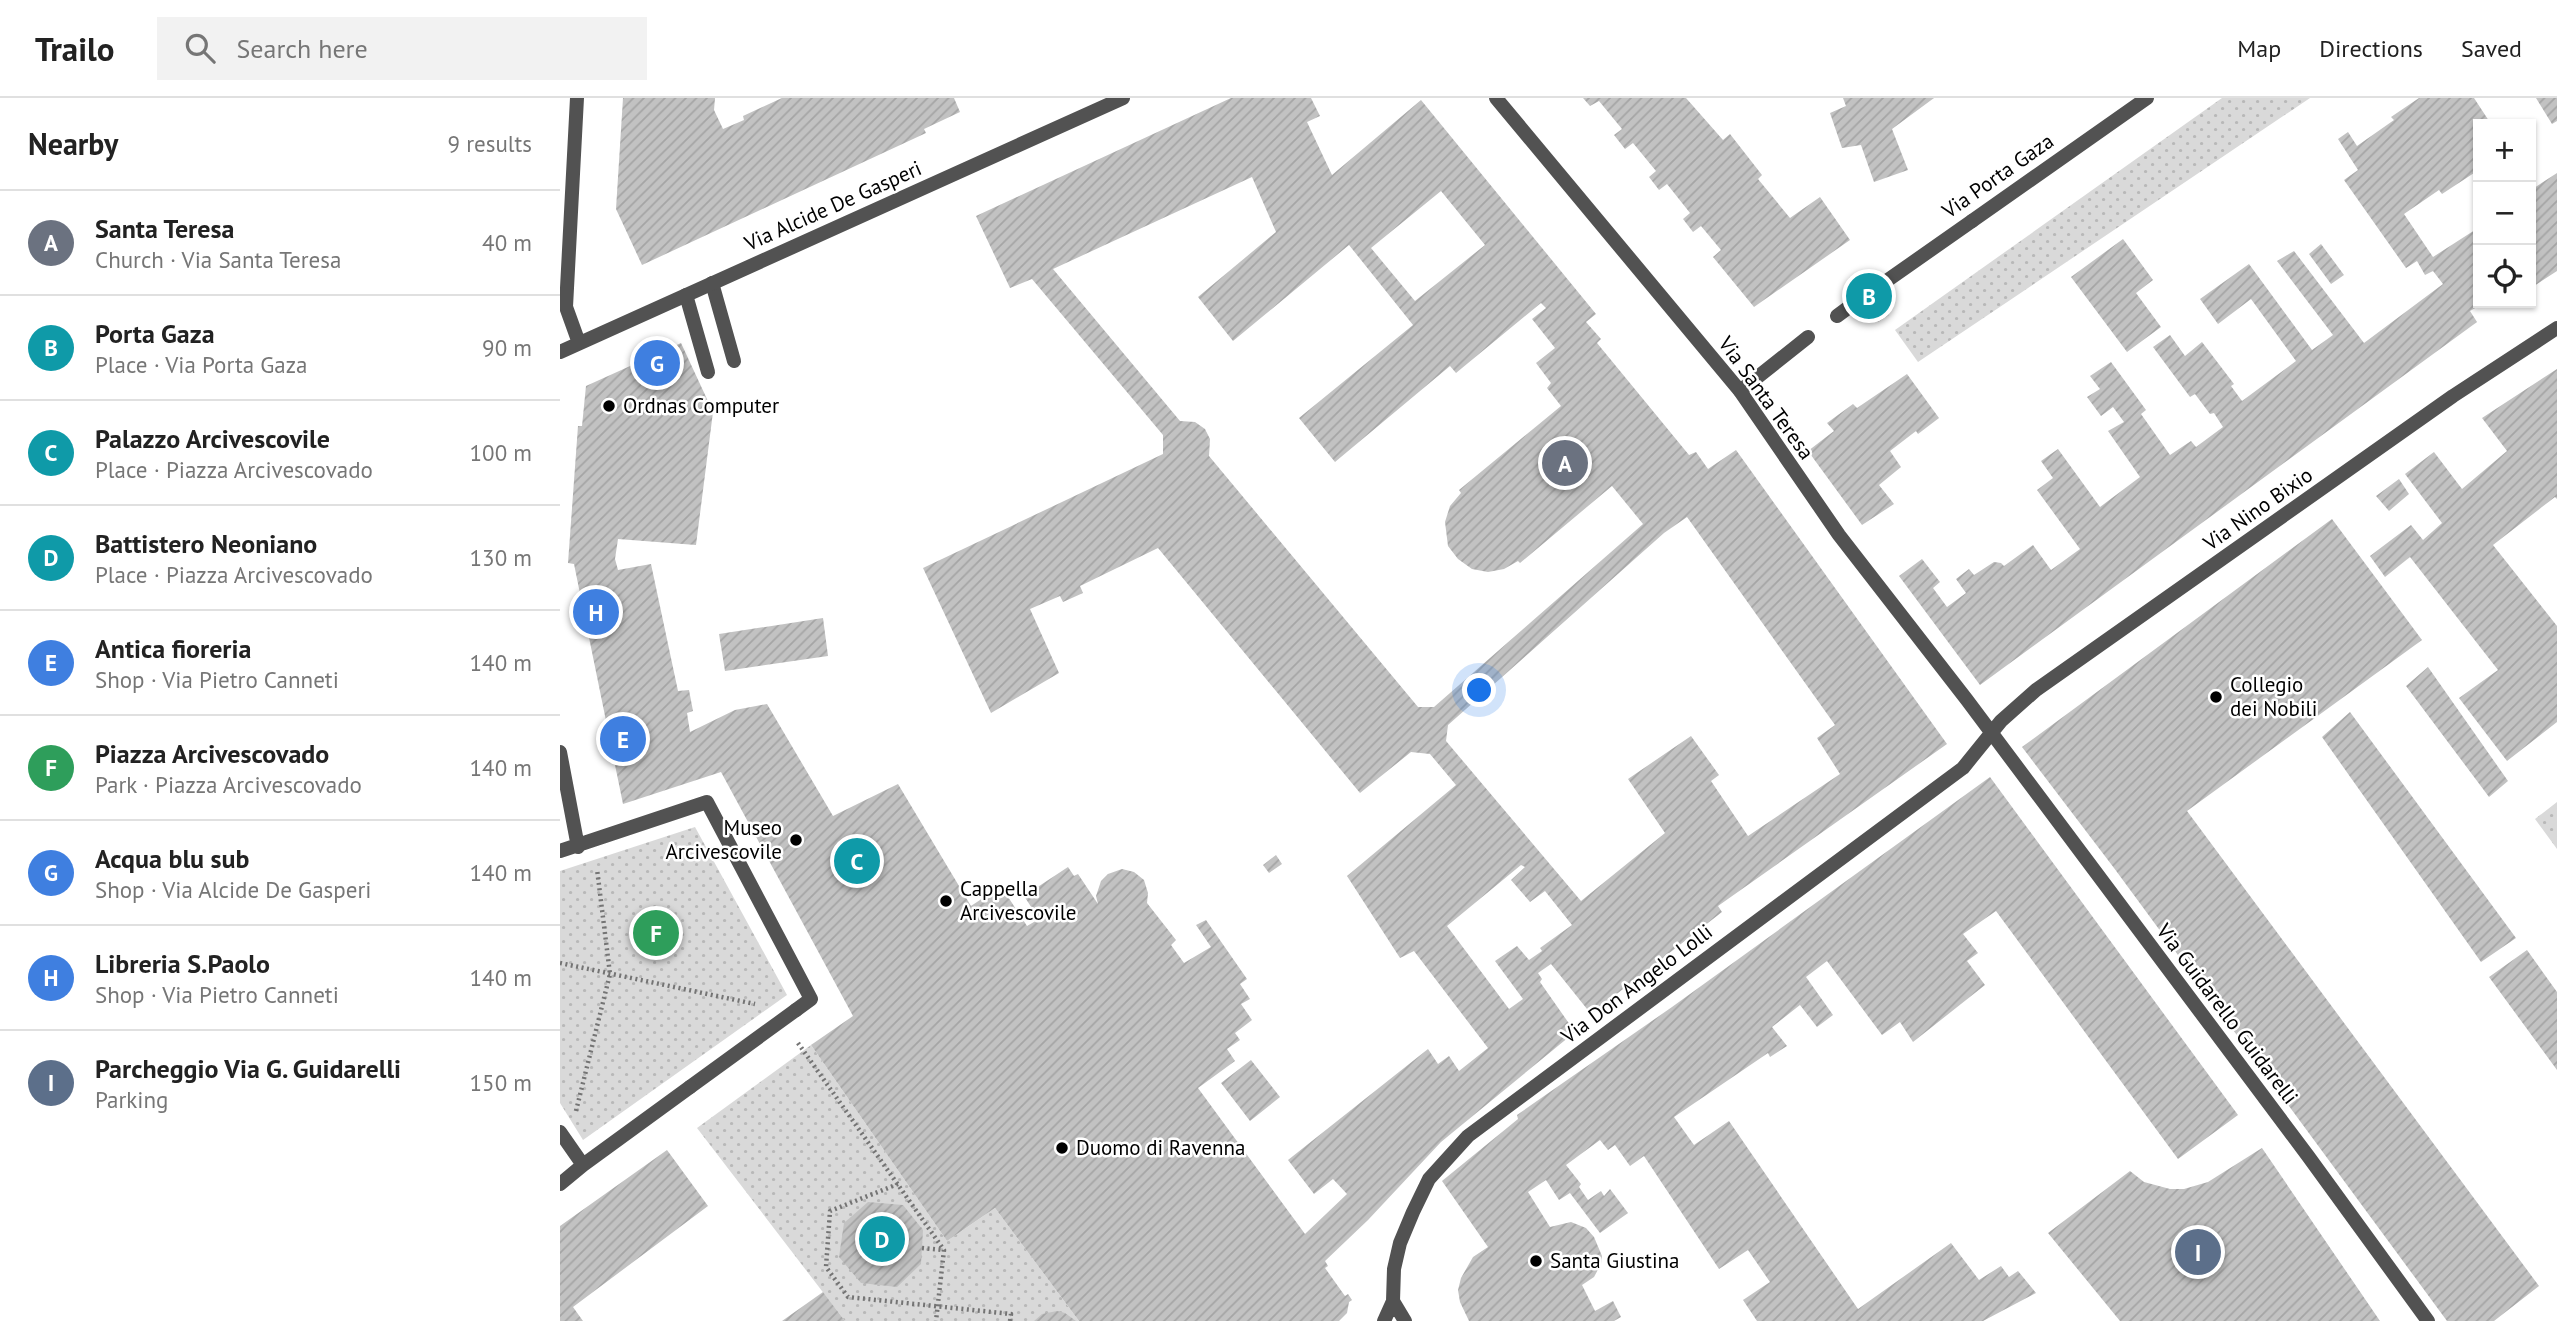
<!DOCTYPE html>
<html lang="en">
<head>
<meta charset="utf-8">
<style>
	body { margin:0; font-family:"PT Sans",sans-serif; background:#f2f2f2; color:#222 }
	.controls { position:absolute; right:21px; top:21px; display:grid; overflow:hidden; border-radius:0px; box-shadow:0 2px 5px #0004 }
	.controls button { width:63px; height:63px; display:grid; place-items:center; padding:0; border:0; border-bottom:2px solid #e0e0e0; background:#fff; color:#222; font:35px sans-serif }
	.you { position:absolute; left:920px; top:593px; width:24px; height:24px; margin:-18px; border:5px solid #fff; border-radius:50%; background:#1a73e8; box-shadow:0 0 0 10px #1a73e833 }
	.badge { display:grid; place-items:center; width:46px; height:46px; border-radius:50%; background:#000; color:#fff; font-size:23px; font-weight:700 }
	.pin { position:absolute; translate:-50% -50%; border:4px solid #fff; box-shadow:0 2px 7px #0006 }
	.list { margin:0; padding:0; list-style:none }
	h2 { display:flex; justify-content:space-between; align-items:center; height:91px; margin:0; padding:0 28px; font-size:30px }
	h2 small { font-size:23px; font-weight:400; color:#767676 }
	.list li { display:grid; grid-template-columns:46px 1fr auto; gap:21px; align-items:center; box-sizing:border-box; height:105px; padding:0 28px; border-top:2px solid #e0e0e0 }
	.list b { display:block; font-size:26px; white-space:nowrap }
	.list p { margin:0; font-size:23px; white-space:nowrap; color:#767676 }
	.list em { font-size:23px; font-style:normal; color:#767676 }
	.icon { flex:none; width:38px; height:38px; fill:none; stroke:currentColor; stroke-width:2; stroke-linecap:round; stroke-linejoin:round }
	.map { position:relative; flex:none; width:1997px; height:1223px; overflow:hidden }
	header { display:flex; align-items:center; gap:42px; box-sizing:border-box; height:98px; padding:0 35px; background:#fff; border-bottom:2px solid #e0e0e0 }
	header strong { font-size:33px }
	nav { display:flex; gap:38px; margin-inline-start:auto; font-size:24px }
	.search { width:490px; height:63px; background:#f2f2f2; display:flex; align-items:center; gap:18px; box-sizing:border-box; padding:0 24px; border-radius:0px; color:#767676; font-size:26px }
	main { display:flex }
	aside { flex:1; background:#fff }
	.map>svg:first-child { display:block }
	.park { fill:url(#park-dots) }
	.building { fill:url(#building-hatch); fill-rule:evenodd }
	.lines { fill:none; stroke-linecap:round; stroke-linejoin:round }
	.path { stroke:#747474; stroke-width:4.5; stroke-dasharray:2 3.5; stroke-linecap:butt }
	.service { stroke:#525252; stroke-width:14 }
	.pedestrian { stroke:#525252; stroke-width:14 }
	.minor { stroke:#525252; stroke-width:14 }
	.poi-dot { fill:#000; stroke:#fff; stroke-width:2.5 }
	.labels { text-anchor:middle; stroke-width:5; stroke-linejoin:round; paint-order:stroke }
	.street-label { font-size:21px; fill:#000; stroke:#fff }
	.poi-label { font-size:21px; fill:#000; stroke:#fff; text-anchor:start }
</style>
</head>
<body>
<header>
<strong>Trailo</strong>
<div class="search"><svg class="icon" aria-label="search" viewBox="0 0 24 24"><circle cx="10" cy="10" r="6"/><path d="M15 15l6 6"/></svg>Search here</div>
<nav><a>Map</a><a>Directions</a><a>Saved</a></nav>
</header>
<main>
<aside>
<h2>Nearby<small>9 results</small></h2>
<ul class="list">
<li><span class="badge" style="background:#6b7280">A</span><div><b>Santa Teresa</b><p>Church · Via Santa Teresa</p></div><em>40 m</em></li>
<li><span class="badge" style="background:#0f9aa8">B</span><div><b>Porta Gaza</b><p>Place · Via Porta Gaza</p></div><em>90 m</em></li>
<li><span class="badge" style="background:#0f9aa8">C</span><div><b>Palazzo Arcivescovile</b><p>Place · Piazza Arcivescovado</p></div><em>100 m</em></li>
<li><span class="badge" style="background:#0f9aa8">D</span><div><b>Battistero Neoniano</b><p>Place · Piazza Arcivescovado</p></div><em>130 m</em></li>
<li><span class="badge" style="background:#3f7fe0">E</span><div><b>Antica fioreria</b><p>Shop · Via Pietro Canneti</p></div><em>140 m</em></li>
<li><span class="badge" style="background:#2e9e5b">F</span><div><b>Piazza Arcivescovado</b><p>Park · Piazza Arcivescovado</p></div><em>140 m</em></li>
<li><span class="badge" style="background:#3f7fe0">G</span><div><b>Acqua blu sub</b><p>Shop · Via Alcide De Gasperi</p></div><em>140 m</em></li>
<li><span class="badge" style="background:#3f7fe0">H</span><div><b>Libreria S.Paolo</b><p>Shop · Via Pietro Canneti</p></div><em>140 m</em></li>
<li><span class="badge" style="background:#5c6f8a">I</span><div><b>Parcheggio Via G. Guidarelli</b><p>Parking</p></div><em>150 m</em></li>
</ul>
</aside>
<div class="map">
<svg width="1997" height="1223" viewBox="0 0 1997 1223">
	<defs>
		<pattern id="park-dots" width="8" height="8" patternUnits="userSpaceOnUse" patternTransform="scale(1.75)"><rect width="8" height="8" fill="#d9d9d9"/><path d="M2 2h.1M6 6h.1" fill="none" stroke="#b8b8b8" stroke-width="1.8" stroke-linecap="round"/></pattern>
		<pattern id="building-hatch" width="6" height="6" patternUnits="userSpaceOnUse" patternTransform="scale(1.75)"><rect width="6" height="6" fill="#c2c2c2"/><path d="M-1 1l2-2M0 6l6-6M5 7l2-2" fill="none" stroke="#a5a5a5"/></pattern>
	</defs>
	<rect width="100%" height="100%" fill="#fff"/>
	<path class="park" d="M1662,0H1750L1358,264L1335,232Z
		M1997,704V751L1975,721Z
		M135,729L227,897L23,1042L0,1005V773Z
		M251,947L387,1143L435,1110L519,1223H285L137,1030Z"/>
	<path class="building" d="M63,0H155L154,12L163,31L184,22L183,18L222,0H394L400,14L364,31L366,35L82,167L56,111Z
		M671,0H751L760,18L747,24L772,77L861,2L1036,216L1026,224L1041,241L1037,245L1129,357L1136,354L1148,371L1176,352L1387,646L1158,808L1162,814L1031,916L991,866L978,875L982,881L980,884L1015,934L881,1044L808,1122L765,1163L768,1168L765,1170L785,1198L788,1196L792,1202L789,1204L787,1215L779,1223H519L435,1110L387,1143L251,947L293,918L161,674L63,706L14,466L8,465L18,328H22L26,288L121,245L153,314L136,447L58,441L55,461L58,472L91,466L118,593L129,592L133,613L127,615L130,634L175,612L207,606L273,718L338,686L411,808L441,788L467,828L479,821L464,798L508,769L514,778L518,776L538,806L536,798L541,783L548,776L562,771L574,774L584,782L588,795L587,805L616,842L611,847L624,865L651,849L636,827L646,822L687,881L680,886L690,901L681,906L692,922L675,935L680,942L667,951L675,963L638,990L745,1136L787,1096L773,1081L754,1096L728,1062L868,951L878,966L889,958L899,973L928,950L854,853L840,860L787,778L896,687L870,656L851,654L800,695L598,450L520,488L523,495L503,504L500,498L470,511L499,575L431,615L363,470L603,356V337L472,181L450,190L416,118ZM692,79L716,134L638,199L673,243L789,147L853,227L739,320L775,364L890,268L896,275L981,205L986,210L972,221L995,250L976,265L991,285L987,290L1001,308L899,392L901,395L890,408L885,424L888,448L898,461L912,471L928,474L944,471L958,463L960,465L1052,388L1083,426L874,609H858L649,358L650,341L645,331L635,324L620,323L493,171ZM881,93L925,147L855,203L811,150ZM1127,419L1275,627L1257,640L1280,676L1188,738L1151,683L1159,677L1131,638L1068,681L1105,735L1021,803L886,643L888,627L1104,435ZM961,767L965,769L951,782L970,804L985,793L1012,827L980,850L982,853L969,862L957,848L935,863L963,901L949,911L887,828Z
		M1023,0H1126L1163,42L1170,36L1202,77L1198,81L1230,120L1260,99L1290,142L1194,209L1153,159L1161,152L1141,128L1133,134L1123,121L1130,115L1107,86L1099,92L1089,79L1096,73L1073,45L1065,51L1054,37L1062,31L1039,3L1030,8Z
		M1283,0H1374L1332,31L1348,72L1314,84L1301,47L1282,50L1270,15L1286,8Z
		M1859,0H1914L1931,26H1918V84L1914,75L1882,96L1879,92L1844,116L1873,159L1918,130V205H1924L1910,213L1917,224L1420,587L1339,478L1362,461L1380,484L1373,490L1387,509L1406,495L1396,481L1409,471L1414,477L1434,464L1441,465L1444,468L1473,447L1491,472L1520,451L1477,392L1493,380L1481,363L1498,351L1540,409L1580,379L1548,333L1564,324L1553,309L1541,318L1527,299L1540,291L1530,278L1551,264L1586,312L1581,316L1610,357L1631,343L1636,349L1663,329L1654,315L1650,316L1635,296L1630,299L1593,249L1610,237L1625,258L1642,244L1674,286L1671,288L1682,303L1736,263L1691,201L1658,226L1640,201L1689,166L1752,252L1773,237L1717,163L1734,153L1804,245L1883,186L1873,173L1865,177L1857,163L1846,170L1784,82L1798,72L1778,41L1788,34L1797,48L1834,22L1831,19Z
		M1976,0H1997V23L1992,26Z
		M1997,75V173L1971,190V92Z
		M1563,141L1593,182L1576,195L1601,229L1567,254L1511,179Z
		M1761,146L1784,177L1771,186L1749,156Z
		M1299,174L1329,217L1318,224L1289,180Z
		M1997,271V401L1995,399L1933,447L1997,528V624L1947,663L1899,600L1938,572L1850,459L1825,479L1810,458L1851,427L1863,442L1882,425L1845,376L1874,354L1902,391L1947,353L1922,320Z
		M1347,276L1379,320L1358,336L1356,333L1330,353L1341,369L1319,387L1334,406L1302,427L1248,353L1274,333L1267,325L1293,306L1297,310Z
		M1839,381L1849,396L1829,413L1816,398Z
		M1772,421L1862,542L1627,713L1979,1188L1934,1223H1887L1554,770L1462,649Z
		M263,520L268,558L165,573L159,536Z
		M1868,569L1948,683L1929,699L1846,588Z
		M1790,614L1956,840L1921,864L1762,639Z
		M1430,679L1678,1017L1618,1061L1436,813L1403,836L1418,855L1407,863L1425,887L1353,944L1340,924L1322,937L1267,863L1246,879L1273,917L1257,929L1240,907L1212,929L1227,948L1210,959L1208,955L1114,1019L1134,1047L1169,1023L1298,1211L1391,1145L1419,1182L1441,1168L1449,1179L1458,1173L1476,1195L1423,1223H1197L1183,1202L1210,1184L1188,1152L1159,1171L1084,1058L1070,1068L1055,1047L1048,1052L1040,1042L1006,1067L1021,1086L1019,1089L1028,1102L1041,1093L1044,1098L1050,1091L1068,1115L1040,1135L1010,1095L999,1102L986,1082L968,1094L990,1129L1011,1124L1026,1130L1034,1139L1042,1158L1041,1166L1034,1179L1022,1187L1035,1213L1053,1203L1061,1219L1054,1223H909L900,1204L898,1192L901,1180L913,1159L928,1149L882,1083L958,1021L957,1017L1112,909Z
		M716,757L722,766L709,775L703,767Z
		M1967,852L1997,894V972L1929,879Z
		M691,962L720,999L690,1023L661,985Z
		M1702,1050L1820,1223H1560L1488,1135L1570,1073L1584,1084L1610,1091H1624L1648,1084Z
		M107,1052L148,1108L13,1209L23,1223H0V1128Z
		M308,1104L343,1107L363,1132L361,1166L337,1189L301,1185L279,1159L284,1125Z
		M263,1194L285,1223H222Z
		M497,1213L505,1215L516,1223H474L482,1216Z"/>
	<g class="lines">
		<path class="path" d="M0,865L195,906
			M238,945L384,1152L376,1223
			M16,1013L50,876L37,771
			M338,1086L270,1113L266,1169L288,1199L451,1216L450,1223
			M362,1150L383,1152"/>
		<path class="service" d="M152,185L174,263
			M126,197L148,274"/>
		<path class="pedestrian" d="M1315,191L1412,123
			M1277,218L1300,201
			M1180,293L1248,239
			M130,989L236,912"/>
		<path class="minor" d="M17,0L6,209L19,245
			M936,0L1180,293L1279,437L1407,602L1748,1058L1868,1223
			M1412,123L1587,0
			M0,254L563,0
			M0,654L18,749
			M0,753L147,704L251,901L236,912
			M0,1034L23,1067L130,989
			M0,1086L23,1067
			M833,1203L845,1223
			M824,1223L833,1203L834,1171L840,1145L853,1114L869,1081L908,1038L1403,670L1441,623L1476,592L1893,298L1997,230"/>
	</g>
	<g class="poi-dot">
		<circle cx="49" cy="308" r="7"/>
		<circle cx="1656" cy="599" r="7"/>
		<circle cx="236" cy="742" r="7"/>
		<circle cx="386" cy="803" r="7"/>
		<circle cx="502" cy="1050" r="7"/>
		<circle cx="976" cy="1163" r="7"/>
	</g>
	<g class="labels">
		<g class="street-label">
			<text transform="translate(1438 78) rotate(-35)" y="7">Via Porta Gaza</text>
			<text transform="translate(273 108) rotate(-24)" y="7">Via Alcide De Gasperi</text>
			<text transform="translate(1206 300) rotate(54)" y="7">Via Santa Teresa</text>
			<text transform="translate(1698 411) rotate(-35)" y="7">Via Nino Bixio</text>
			<text transform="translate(1077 886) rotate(-37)" y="7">Via Don Angelo Lolli</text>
			<text transform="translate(1667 916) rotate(53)" y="7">Via Guidarello Guidarelli</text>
		</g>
		<g class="poi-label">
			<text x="63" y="315">Ordnas Computer</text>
			<text x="1670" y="594">Collegio<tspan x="1670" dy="24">dei Nobili</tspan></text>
			<text x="222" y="737" text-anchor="end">Museo<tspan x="222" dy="24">Arcivescovile</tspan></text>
			<text x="400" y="798">Cappella<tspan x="400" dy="24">Arcivescovile</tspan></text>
			<text x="516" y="1057">Duomo di Ravenna</text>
			<text x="990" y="1170">Santa Giustina</text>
		</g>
	</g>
</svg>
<div class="controls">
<button>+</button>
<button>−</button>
<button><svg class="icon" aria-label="locate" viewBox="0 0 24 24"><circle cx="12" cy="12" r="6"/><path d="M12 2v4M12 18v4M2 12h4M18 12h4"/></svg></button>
</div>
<div class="you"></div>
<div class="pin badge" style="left:1005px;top:365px;background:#6b7280">A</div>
<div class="pin badge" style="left:1309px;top:198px;background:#0f9aa8">B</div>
<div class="pin badge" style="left:297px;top:763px;background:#0f9aa8">C</div>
<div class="pin badge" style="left:322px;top:1141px;background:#0f9aa8">D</div>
<div class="pin badge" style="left:63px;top:641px;background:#3f7fe0">E</div>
<div class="pin badge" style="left:96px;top:835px;background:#2e9e5b">F</div>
<div class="pin badge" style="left:97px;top:265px;background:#3f7fe0">G</div>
<div class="pin badge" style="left:36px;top:514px;background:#3f7fe0">H</div>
<div class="pin badge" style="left:1638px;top:1154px;background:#5c6f8a">I</div>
</div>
</main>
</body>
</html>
